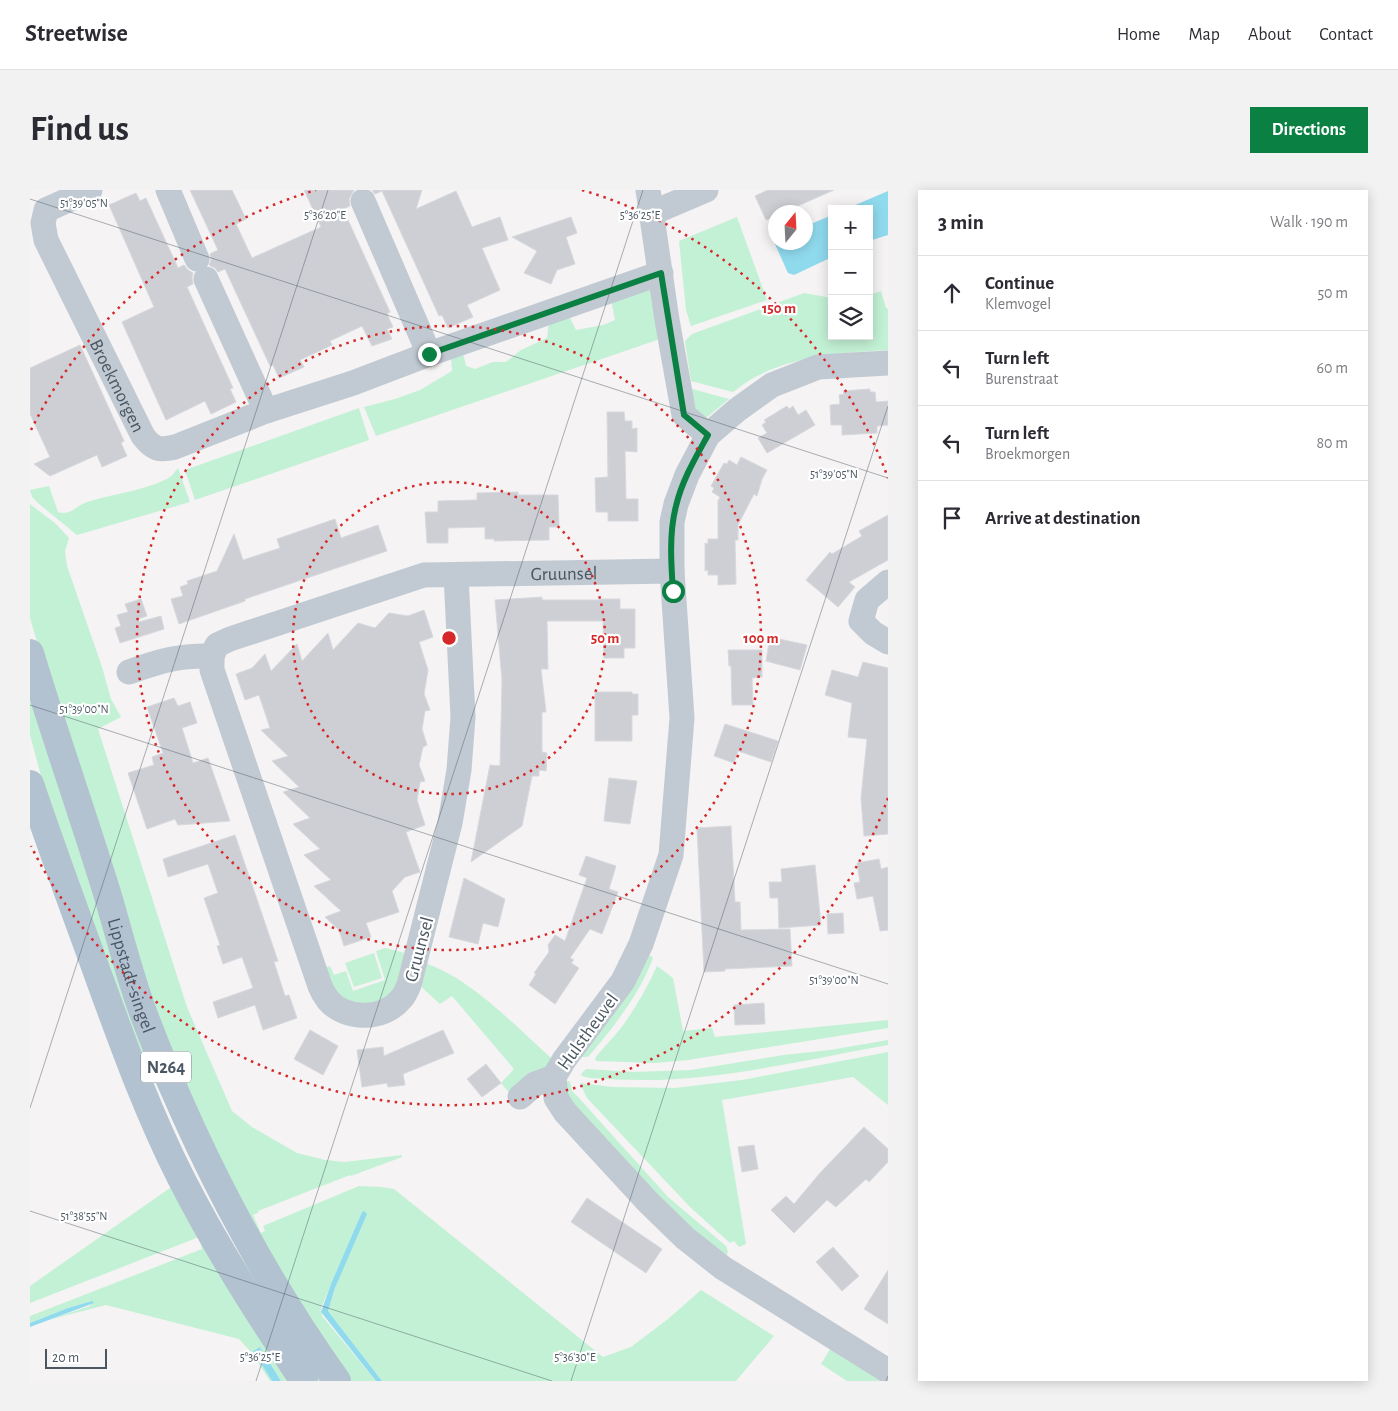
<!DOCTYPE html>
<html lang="en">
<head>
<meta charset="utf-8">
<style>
	body { margin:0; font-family:"Alegreya Sans",sans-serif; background:#f2f2f3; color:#2b2b33 }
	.controls { position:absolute; right:15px; top:15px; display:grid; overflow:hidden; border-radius:0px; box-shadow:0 2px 12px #0003 }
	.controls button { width:45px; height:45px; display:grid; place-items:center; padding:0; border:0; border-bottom:1px solid #e1e1e2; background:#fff; color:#2b2b33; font:25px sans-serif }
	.compass { position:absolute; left:738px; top:15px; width:45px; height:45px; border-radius:50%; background:#fff; box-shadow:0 2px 12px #0003; rotate:18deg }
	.scale { position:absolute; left:15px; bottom:12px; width:62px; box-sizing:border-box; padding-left:5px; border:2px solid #4a5661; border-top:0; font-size:14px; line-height:18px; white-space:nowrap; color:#4a5661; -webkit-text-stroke:4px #fff; paint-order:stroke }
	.stop { position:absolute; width:15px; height:15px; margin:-11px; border:4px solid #0b8043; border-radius:50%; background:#fff }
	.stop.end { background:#0b8043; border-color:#fff; box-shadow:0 1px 5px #0008 }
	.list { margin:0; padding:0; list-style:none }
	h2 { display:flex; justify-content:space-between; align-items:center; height:65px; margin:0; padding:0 20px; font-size:21px }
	h2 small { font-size:16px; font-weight:400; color:#7c7c81 }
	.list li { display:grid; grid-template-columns:32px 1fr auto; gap:15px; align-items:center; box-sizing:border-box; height:75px; padding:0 20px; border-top:1px solid #e1e1e2 }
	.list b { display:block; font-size:19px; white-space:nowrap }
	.list p { margin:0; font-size:16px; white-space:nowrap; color:#7c7c81 }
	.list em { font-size:16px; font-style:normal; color:#7c7c81 }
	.icon { flex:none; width:28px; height:28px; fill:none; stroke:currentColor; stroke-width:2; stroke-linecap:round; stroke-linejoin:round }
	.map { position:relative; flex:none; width:858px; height:1191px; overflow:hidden; border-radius:0px }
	header { display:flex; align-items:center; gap:30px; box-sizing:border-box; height:70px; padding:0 25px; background:#fff; border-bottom:1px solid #e1e1e2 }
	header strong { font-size:24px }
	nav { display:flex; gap:28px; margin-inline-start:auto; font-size:18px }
	.intro { display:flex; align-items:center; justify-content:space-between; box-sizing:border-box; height:120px; padding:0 30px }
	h1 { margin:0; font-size:35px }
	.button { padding:12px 22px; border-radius:0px; background:#0b8043; color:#fff; font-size:18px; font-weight:700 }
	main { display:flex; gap:30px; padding:0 30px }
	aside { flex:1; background:#fff; border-radius:0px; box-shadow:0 2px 12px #0003 }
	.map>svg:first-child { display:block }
	.green { fill:#c3f1d5 }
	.water { fill:#90daee }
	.building { fill:#cdcfd5; stroke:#d7d9de }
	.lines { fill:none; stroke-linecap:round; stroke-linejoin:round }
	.minor { stroke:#c1cad2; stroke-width:25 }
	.primary { stroke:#b3c2d1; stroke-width:28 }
	.route { stroke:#0b8043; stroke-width:6 }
	.ticks { fill:none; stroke:#4a5661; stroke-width:1; stroke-opacity:0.45 }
	.ring { fill:none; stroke:#d62828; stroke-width:2.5; stroke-dasharray:2.5 5 }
	.labels { text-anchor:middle; stroke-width:4.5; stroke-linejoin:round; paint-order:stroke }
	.shield { fill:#fff; stroke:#808990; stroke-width:1 }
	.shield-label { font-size:18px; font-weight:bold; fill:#4a5661 }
	.street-label { font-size:19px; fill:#4a5661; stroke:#fff }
	.ticks-label { font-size:12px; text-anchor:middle; fill:#4a5661; stroke:#fff; stroke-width:4.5; stroke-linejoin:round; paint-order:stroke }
	.centre { fill:#d62828; stroke:#fff; stroke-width:2.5 }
	.ring-label { font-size:15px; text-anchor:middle; font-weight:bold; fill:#d62828; stroke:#fff; stroke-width:4.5; stroke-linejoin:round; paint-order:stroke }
</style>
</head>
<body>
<header>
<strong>Streetwise</strong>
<nav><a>Home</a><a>Map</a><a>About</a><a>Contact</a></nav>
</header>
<div class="intro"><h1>Find us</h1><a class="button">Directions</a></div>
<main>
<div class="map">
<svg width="858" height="1191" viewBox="0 0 858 1191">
	<rect width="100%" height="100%" fill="#f5f3f3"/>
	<path class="green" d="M707,27L737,110L661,136L656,120L649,51Z
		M617,99L622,101L633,148L346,246L334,217L365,209L390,200L422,181L421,167L433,163L436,176L445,179L463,172H476L491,160L517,148L519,131L538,124L546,140L573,135L585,130L581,109Z
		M851,101L856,118L858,119V160C805,163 745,167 703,202L661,191L655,151L662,144L774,103L802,108V146H839V105Z
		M655,197L699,209L676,228L665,221Z
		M329,218L339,250L165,310L155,280Z
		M148,278L160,312L47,345L9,314L2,307L0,300L19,296L28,322C40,326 46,316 57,312C79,305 121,299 140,287C143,285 145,281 148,278Z
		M0,314L26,334L39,348L35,361L37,376L72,477L81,509L91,527L68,539L157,817L202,921L222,937L267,963L295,970L315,972L372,965V967L321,986L320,985L228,1021V1023L223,1025L231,1043L235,1041L233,1036L329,996L351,997L364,999L573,1167L601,1157L638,1129L671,1100L744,1146L706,1191H352L298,1121L305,1098L334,1021L332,1022L291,1118L292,1126L346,1191H315L205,1013L96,754L0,428Z
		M0,509L47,630L97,792L301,1191H280L243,1135L201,1044L157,961L108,855L18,612L0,545Z
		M355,758L379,764L370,797L344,817L309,810L292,779L300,776L304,785L316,781L323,801L355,790L346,761Z
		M344,763L352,788L324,797L315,773Z
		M616,766H621L623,768C610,804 583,838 558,867H551Z
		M392,772C440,787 484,835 521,868L516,880L482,906L471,893L484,879L422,806L410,814L387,793Z
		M627,776L643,788L655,851L654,841L682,838L685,847L858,830V838L658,870L625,873L566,871L565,868C573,858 583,848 591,838C605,819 617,798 627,776Z
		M858,850V855L847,857C771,871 690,890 613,890C595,890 577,889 560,888L552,886L551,884L556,879L604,882L661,880L754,865L800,860Z
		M858,862V915L823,887L692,910L716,1054L709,1057L704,1051L700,1053L660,1017L557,908L550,893L582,897L645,898L712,890Z
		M540,891L542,901L548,907L638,1007L696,1056L698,1062L696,1067L684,1063L540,915L533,892Z
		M147,993L266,1191H251L230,1157L223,1161L242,1191H240L221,1162L209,1149L76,1115L18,1130L60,1116L62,1111L38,1118L0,1133V1126L172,1059L169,1047L0,1113V1096Z
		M802,1156L858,1191H817L791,1174Z"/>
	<path class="water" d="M858,1V45L839,51V19H816Z
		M802,25V67L764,85L758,83L745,54V50L746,52H776V36Z
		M334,1021L337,1024L305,1098L298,1121L352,1191H346L291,1122L301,1094L332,1022Z
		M62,1111L64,1113L0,1137V1133L38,1118Z
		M230,1157L251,1191H242L223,1161Z"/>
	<path class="building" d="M160,0H202L216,29L206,34L222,68L291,37L274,0H324L319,9L320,16L313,19L360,122L357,124L363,137L357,139L362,149L342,156L332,136L300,151L302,155L270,170L274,177L249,188L243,175L240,176L195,79L188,82L185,78L179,75L181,70L180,64L188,60Z
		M342,0H392L386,19L426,1L442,37L470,27L478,50L452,58L470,100L437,115L443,127L418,138L412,125L409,126L352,1L345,4Z
		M738,0H804L754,22H746V26L736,30L725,6Z
		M106,3L110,11L116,8L148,78L154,75L158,80L163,83L162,88L163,94L157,97L203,198L200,199L206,212L181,224L175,211L136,230L92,132L124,117L79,15Z
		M541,27L547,43L536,47L545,74L527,80L521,94L494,83L507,61L482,47Z
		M50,155L94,251L91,253L97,266L72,277L67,265L20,286L4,274L20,267L0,224V178Z
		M840,199V202H845L846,212L858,211V235L847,236V243L812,245V235H801L800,215L810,214L809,205L814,204L813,201Z
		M757,216L759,219L763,216L768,225L776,220L785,235L737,263L728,248L737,243L732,235L736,232L734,230Z
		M577,222H594L595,231H602V239L607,238V262L595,261L596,309H608V331H578V322H566L565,288L578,287Z
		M711,267L737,280L732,289L727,306L724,304L708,335V350H705L706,394L688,395V385H678V380L675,381V353L678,354V349H688V311L690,307L682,302L684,298L681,296L694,273L697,274L699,270L707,275Z
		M488,302V305H528L529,337H519V350L464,351V349H455V337L418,338V353H397L395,322H408V311L447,310V303Z
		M858,325V370L819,392L825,397L808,417L776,390L800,362L802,364L832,346L829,341Z
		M305,329L311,348L348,335L357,361L215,409V411L149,434L141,409L153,406L150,397L158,394L157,391L187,381L204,344L213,370L250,358L247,349Z
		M512,407V410H570L569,409H590V419H605V458H594V468H574L573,431H517L518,479H511L516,522H512V562L517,563L516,581L509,580V586H502L492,636L441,672L460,575L470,576L472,490L465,410Z
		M111,409L117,426L108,429L109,432L131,426L134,439L90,453L85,438L91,436L87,425L98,422L95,414Z
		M394,420L403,447L389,452L398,480L394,504L400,520L395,521L392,539L397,555L393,557L389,575L395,591L390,592L387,610L395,635L376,642L390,682L375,687L362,701L369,722L336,733L341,747L314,756L309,740L295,727L311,721L284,696L301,690L274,665L290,659L263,634L280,628L253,602L269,597L242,571L258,566L231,540L240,538L229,505L215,510L206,484L222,478L235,464L241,481L267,454L272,471L298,443L303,460L328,433L345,438L359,423L378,426Z
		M740,447L777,455L770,480L736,471Z
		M698,460H732V487L722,488L723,515H702L701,476H699Z
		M833,472L858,478V644L834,646L831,608L837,549L818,547L822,513L795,505L802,480L828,487Z
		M565,502H602V504H608V525H602V551H565Z
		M144,508L148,516L160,512L167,533L152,538L163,573L178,568L200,631L148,635L145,629L117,639L98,583L124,575L122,567L133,563L117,517Z
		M695,534L748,551L741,572L708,561L704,573L684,566Z
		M579,588L607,591L600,634L574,631Z
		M701,636L705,712H710L711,740L760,739L762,776L695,779V781L674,782L667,638Z
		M205,645L248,771L244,772L255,806L259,805L267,828L233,840L225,815L188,828L183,812L223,798L212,767L193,774L187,756L190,755L174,708L188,703L178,674L138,687L133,669Z
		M556,666L586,676L579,699L588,702L572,744L560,739L540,768L544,770L541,773L549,778L525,814L499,795L506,784L504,783L519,762L518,755L525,745L535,751L557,688L549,685Z
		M849,669L851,679L858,677V740L850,741L843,706L827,709L824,693L830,692L827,673Z
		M785,675L791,735L749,738L748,708H740L739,692H752L751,679Z
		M434,688L475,709L468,737L453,733L448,754L419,747Z
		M813,723L814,743L798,744L797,724Z
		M734,813L735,834L705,835L704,815Z
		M280,840L308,856L293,885L264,869Z
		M413,840L424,863L373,884L375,895L358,897L357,893L332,897L327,860L353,857L354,866Z
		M456,874L471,893L452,907L437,889Z
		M834,937L858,959V972L839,992L836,989L806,1017L797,1010L764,1043L741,1020L756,1006L764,1014L790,983Z
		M724,955L728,979L712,982L708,957Z
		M557,1008L632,1059L616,1083L541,1032Z
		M803,1057L829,1086L812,1101L786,1072Z
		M858,1080V1134L834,1119Z"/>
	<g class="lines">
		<g class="minor">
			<path id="s1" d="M60,0L16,20L13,33L16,50L113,246C123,259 129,261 145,257L236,221L323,193L399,164L631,83"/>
			<path d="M138,0L167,69"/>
			<path d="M618,0L637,130L654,225L678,245"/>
			<path d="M333,11L399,164"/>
			<path d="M622,23L676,0"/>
			<path d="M176,89L236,221"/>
			<path d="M858,173L788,177L742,195L707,220L678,245L657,285L646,314L642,332V381L652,528L641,665L611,754L593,791L534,870L524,887L526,908L535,922L618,1012L655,1048L693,1078L858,1181"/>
			<path id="s2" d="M426,385L433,527L429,580L420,633L379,795C377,799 375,805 371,809C354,830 316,831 298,810C295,806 292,801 290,796L182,480V466L187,455L200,449L394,385L642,381"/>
			<path d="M858,392L837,410L831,431L843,443L858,452"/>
			<path d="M99,482C130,471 149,465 182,466"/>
			<path d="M490,907L505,894L524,887"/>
		</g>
		<g class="primary">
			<path id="s3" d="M0,463C24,543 52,622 77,703C89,743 99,785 114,825C163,954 227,1079 307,1191"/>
			<path d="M0,594C22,660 47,726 71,793C95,859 119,925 151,988C187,1059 229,1125 274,1191"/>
		</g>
	</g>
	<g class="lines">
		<path class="route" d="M399,164L631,83L654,225L678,245C666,267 652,290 646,316C639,343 641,373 643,401"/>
	</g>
	<path class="ticks" d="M0,9L858,288M0,515L858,794M0,918L298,0M0,1021L522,1191M226,1191L613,0M541,1191L858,216M856,1191L858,1186"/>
	<g class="ring">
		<circle cx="419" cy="448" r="156"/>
		<circle cx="419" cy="448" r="312"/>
		<path d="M858 608A467 467 0 0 1 1 656M1 240A467 467 0 0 1 286 0M552 0A467 467 0 0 1 858 288"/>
	</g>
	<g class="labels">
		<rect class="shield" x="111" y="861.5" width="50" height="31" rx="4"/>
		<g class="shield-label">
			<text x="136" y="883">N264</text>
		</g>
		<g class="street-label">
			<text dy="7" stroke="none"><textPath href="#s1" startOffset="241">Broekmorgen</textPath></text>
			<text dy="7" stroke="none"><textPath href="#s2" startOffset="1249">Gruunsel</textPath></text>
			<text transform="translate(388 759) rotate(-75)" y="7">Gruunsel</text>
			<text dy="7" stroke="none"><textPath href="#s3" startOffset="338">Lippstadt-singel</textPath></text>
			<text transform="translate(557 841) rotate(-54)" y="7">Hulstheuvel</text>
		</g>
	</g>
	<g class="ticks-label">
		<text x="54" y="17">51°39'05"N</text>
		<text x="295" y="29">5°36'20"E</text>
		<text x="610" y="29">5°36'25"E</text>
		<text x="804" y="288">51°39'05"N</text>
		<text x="54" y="523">51°39'00"N</text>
		<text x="804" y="794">51°39'00"N</text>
		<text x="54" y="1030">51°38'55"N</text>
		<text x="230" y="1171">5°36'25"E</text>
		<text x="545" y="1171">5°36'30"E</text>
	</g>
	<circle cx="419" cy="448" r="8" class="centre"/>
	<g class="ring-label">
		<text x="749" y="123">150 m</text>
		<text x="575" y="453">50 m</text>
		<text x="731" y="453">100 m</text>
	</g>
</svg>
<div class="controls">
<button>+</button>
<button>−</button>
<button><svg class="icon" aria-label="layers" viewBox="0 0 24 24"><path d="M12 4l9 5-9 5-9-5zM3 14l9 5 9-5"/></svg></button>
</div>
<svg class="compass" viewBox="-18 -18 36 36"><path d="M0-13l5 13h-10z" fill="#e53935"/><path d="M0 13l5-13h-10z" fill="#7c7c81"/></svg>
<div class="scale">20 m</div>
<div class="stop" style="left:643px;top:401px"></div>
<div class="stop end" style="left:399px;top:164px"></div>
</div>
<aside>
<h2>3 min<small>Walk · 190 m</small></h2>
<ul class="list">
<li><svg class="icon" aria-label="ahead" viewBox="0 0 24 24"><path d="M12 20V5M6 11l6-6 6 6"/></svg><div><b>Continue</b><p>Klemvogel</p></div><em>50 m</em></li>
<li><svg class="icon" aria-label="left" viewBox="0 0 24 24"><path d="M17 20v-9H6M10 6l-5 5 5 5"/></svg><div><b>Turn left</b><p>Burenstraat</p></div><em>60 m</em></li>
<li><svg class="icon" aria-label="left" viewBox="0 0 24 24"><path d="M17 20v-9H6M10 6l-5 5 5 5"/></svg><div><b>Turn left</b><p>Broekmorgen</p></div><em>80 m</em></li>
<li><svg class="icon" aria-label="arrive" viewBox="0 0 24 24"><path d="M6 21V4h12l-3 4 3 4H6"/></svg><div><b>Arrive at destination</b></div></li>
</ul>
</aside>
</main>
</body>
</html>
